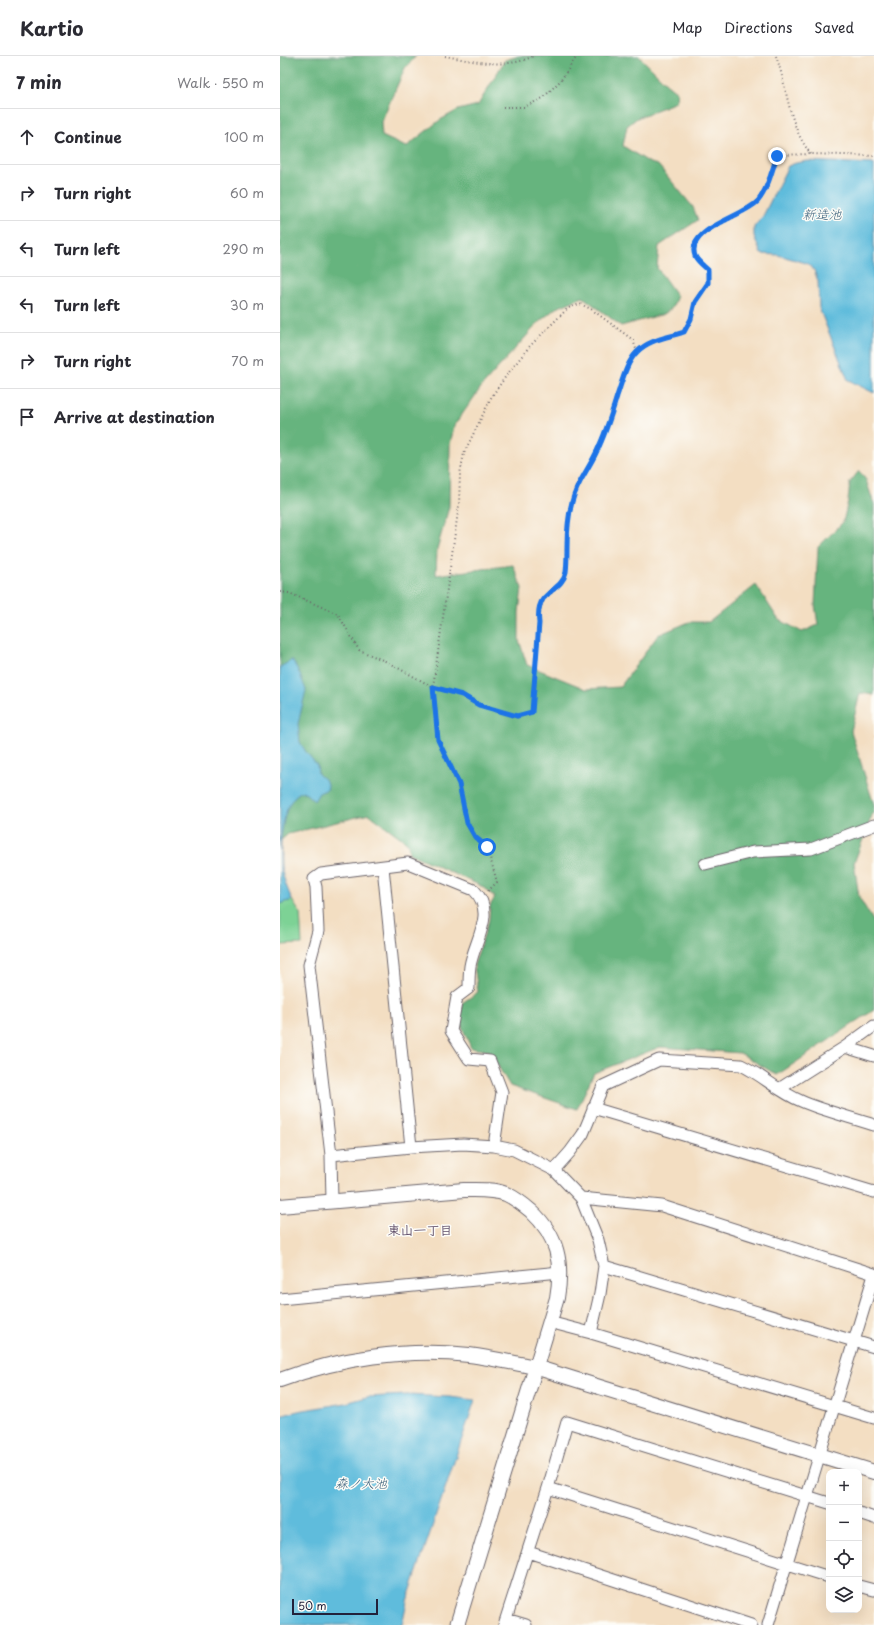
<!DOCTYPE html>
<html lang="en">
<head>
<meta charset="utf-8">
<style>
	body { margin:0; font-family:"Playpen Sans","Klee One",sans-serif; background:#f7f7f7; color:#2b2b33 }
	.controls { position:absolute; right:12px; bottom:12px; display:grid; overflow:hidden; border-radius:8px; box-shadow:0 4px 16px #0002 }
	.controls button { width:36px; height:36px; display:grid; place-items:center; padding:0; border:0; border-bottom:1px solid #e1e1e2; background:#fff; color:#2b2b33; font:20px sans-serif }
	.scale { position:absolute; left:12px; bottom:10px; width:86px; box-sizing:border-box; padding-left:4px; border:2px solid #22223b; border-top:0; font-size:11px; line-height:14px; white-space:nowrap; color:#22223b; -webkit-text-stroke:3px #fdfcf7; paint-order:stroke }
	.stop { position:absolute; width:12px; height:12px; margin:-9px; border:3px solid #1a73e8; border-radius:50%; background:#fff }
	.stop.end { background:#1a73e8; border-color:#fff; box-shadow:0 1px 4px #0008 }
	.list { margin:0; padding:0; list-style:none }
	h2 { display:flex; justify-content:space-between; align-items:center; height:52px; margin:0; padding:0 16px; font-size:17px }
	h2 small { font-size:13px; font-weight:400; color:#7c7c81 }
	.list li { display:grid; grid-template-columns:26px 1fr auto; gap:12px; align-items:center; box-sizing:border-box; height:56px; padding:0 16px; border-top:1px solid #e1e1e2 }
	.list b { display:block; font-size:15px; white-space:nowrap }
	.list em { font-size:13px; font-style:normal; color:#7c7c81 }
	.icon { flex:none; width:22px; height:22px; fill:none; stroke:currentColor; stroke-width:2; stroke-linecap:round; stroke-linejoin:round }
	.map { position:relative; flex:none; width:594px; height:1569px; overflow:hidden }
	header { display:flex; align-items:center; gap:24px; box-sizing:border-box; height:56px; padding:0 20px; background:#fff; border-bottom:1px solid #e1e1e2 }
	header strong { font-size:19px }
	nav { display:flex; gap:22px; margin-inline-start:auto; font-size:14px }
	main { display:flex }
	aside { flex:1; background:#fff }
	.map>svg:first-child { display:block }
	.green { fill:#7dd295; stroke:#507a68 }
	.forest { fill:#66b47e; stroke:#446b5c }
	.water { fill:#5ebcdc; stroke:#406f8c }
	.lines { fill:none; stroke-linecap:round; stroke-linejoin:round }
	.minor-casing { stroke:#6b646a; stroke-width:13 }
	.tertiary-casing { stroke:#6b646a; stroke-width:16 }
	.path { stroke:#6b646a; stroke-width:2; stroke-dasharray:1 3; stroke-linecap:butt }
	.minor { stroke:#fff; stroke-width:11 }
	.tertiary { stroke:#fff; stroke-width:14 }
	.route { stroke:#1a73e8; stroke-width:5 }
	.labels { text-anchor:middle; stroke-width:3; stroke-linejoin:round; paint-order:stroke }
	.water-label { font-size:13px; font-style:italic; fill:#3a607b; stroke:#fdfcf7 }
	.neighbourhood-label { font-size:13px; font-weight:bold; fill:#61506b; stroke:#fdfcf7 }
</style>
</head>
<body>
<header>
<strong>Kartio</strong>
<nav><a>Map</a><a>Directions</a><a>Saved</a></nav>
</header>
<main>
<aside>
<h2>7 min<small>Walk · 550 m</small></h2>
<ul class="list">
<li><svg class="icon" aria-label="ahead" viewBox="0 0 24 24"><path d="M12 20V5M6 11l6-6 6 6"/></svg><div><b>Continue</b></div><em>100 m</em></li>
<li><svg class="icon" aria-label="right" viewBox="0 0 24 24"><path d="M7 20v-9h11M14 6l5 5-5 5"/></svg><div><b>Turn right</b></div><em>60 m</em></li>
<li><svg class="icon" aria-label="left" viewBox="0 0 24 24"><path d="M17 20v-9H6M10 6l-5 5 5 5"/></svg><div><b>Turn left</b></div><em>290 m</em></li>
<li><svg class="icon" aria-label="left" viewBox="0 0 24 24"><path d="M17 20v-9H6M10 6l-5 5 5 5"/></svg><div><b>Turn left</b></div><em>30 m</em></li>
<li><svg class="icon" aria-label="right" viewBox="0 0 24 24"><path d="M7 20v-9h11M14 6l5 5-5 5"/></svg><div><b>Turn right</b></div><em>70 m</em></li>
<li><svg class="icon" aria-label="arrive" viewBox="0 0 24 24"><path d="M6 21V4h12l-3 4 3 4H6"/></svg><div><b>Arrive at destination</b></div></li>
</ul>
</aside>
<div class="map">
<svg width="594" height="1569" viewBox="0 0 594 1569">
	<rect width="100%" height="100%" fill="#fdfcf7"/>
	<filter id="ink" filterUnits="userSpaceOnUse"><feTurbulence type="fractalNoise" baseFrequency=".025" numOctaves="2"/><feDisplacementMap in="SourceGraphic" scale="8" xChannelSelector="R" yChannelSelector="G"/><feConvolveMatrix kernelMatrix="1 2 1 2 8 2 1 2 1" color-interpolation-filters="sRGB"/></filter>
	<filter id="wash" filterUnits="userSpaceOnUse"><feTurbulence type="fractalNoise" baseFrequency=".012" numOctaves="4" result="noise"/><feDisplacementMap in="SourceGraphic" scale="16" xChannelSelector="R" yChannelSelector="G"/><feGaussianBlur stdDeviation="0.9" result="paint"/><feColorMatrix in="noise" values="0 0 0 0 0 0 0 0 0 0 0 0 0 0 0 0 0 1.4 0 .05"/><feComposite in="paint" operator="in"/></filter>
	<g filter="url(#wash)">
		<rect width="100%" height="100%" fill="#f3dec2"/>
		<path class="green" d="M12,844L20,857L22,888L0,889V848Z"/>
		<path class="forest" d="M0,0H136L125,12L101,66L102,80L126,91L160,64L178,54L198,49L225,4L239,0H359L387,28L397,36L396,46L357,62L347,70L343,90L370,107L378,109L413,151L418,164L379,190L377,212L397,240L392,252L384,258L341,270L303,241L276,252L259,266L202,330L174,370L170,389L169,451L157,493L156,519L233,509L242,532L239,556V584L247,609L306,633L340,631L378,579L409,566H429L476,529L498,563L522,576L538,569L535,549L538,491L563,466L568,445L570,426L579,415L586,424L594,448V639L580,637L571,675L594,749V754L574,807L579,841L594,866V954L497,1019L460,997L380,991L314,1017L297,1053L230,1030L209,995L191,992L180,966L182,947L198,936L194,909L209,864L210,850L215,841L201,830L129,797L128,787L89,758L8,778L0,785C1,769 5,741 22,735L28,739L0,692Z"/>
		<path class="water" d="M527,105L594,108V337L568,324L539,252L538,225L534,214L526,207L498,199L481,198L474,180V171L483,160L508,110L516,107Z
			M12,604L18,614L26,634L18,668L20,686L26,696L37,709L38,718L46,725L48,733L39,737L34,745L23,735C0,743 0,792 1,811C3,822 8,834 12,844L0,848V611Z
			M127,1339L170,1341L195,1344L127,1545L122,1569H0V1360L18,1355L66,1347L87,1341Z"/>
	</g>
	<g filter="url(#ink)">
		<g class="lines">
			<defs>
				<path id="minor" d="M425,808L473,796L531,793L594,769
					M103,811L131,1091
					M565,991L594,1000
					M499,1033L565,991L594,970
					M313,1052L594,1136
					M51,1099L131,1091L183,1088L214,1090L234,1094L274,1114L301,1142L318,1184L324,1210L320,1238L311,1277
					M274,1114L290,1096L303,1078L323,1030L379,1004L461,1009C482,1019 499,1036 521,1045C544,1055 570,1061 594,1069
					M301,1142L382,1150L594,1218
					M52,1145L51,1099L29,909L38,875L36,831L34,823L41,818L128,807L194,834C217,857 194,885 190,910C189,917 189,925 189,932L177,941L171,975L189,1003L210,1005L222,1036L214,1090
					M324,1210L594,1291
					M0,1243L280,1216
					M269,1266L311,1277L594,1362
					M268,1432L549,1521
					M579,1457L594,1462
					M248,1496L471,1569
					M579,1530L594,1534
					M226,1563L246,1569
					M224,1569L268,1432L287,1366L549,1447
					M488,1569L594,1219"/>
				<path id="tertiary" d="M0,1150L184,1134C197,1134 213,1133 226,1138C235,1142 244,1149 251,1155C278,1180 283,1207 277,1242L177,1569
					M0,1324C59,1302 126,1292 189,1299C212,1302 234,1307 255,1311L594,1416"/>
			</defs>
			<use href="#minor" class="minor-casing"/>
			<use href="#tertiary" class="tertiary-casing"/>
			<path class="path" d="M165,0C193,5 227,14 253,0
				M496,0C508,33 508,70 531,98
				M223,51H244L263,42L281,24L297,0
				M0,536L9,537L58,558L79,594L105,605L153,631L182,639L199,649L237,661L252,657L259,567C257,534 281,540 286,516C287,508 286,499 287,491C287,476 288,461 292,446C296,428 308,414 316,397C325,379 331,360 337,340C342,326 346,307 357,296C370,283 388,282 404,276L411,263L415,246L428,227V214L415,201L414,190L420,179L463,156L478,145L486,132L497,99L531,98L594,100
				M208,835L217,826L207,791L195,781L187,767L179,728L158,684L153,631L179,449L180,418L184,397L212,340L226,320L249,291L288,252L300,248L311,253L353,284L357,296"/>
			<use href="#minor" class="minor"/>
			<use href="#tertiary" class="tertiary"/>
		</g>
	</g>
	<g class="lines" filter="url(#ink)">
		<path class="route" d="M207,791L195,781L187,767L179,728L158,684L153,631L182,639L199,649L237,660L252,656L259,567C258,559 258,550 263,543C271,533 283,530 286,516C287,508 287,499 287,491C287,476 288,461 292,446C296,428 308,414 316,397C325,379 331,360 337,340C342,326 346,307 357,296C370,283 387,282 404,276L411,263L415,246L428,227V214C424,210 417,205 415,200C405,173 463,161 478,145C488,133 492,114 497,100"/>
	</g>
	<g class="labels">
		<g class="water-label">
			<text x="542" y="163">新造池</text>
			<text x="81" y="1432">森ノ大池</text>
		</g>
		<g class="neighbourhood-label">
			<text x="140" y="1179">東山一丁目</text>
		</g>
	</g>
</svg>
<div class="controls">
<button>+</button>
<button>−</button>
<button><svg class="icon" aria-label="locate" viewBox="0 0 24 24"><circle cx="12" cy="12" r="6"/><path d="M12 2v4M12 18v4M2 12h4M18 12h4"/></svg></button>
<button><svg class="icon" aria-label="layers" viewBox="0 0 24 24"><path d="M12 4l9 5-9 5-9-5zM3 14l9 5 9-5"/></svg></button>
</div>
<div class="scale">50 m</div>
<div class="stop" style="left:207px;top:791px"></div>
<div class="stop end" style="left:497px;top:100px"></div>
</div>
</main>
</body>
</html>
